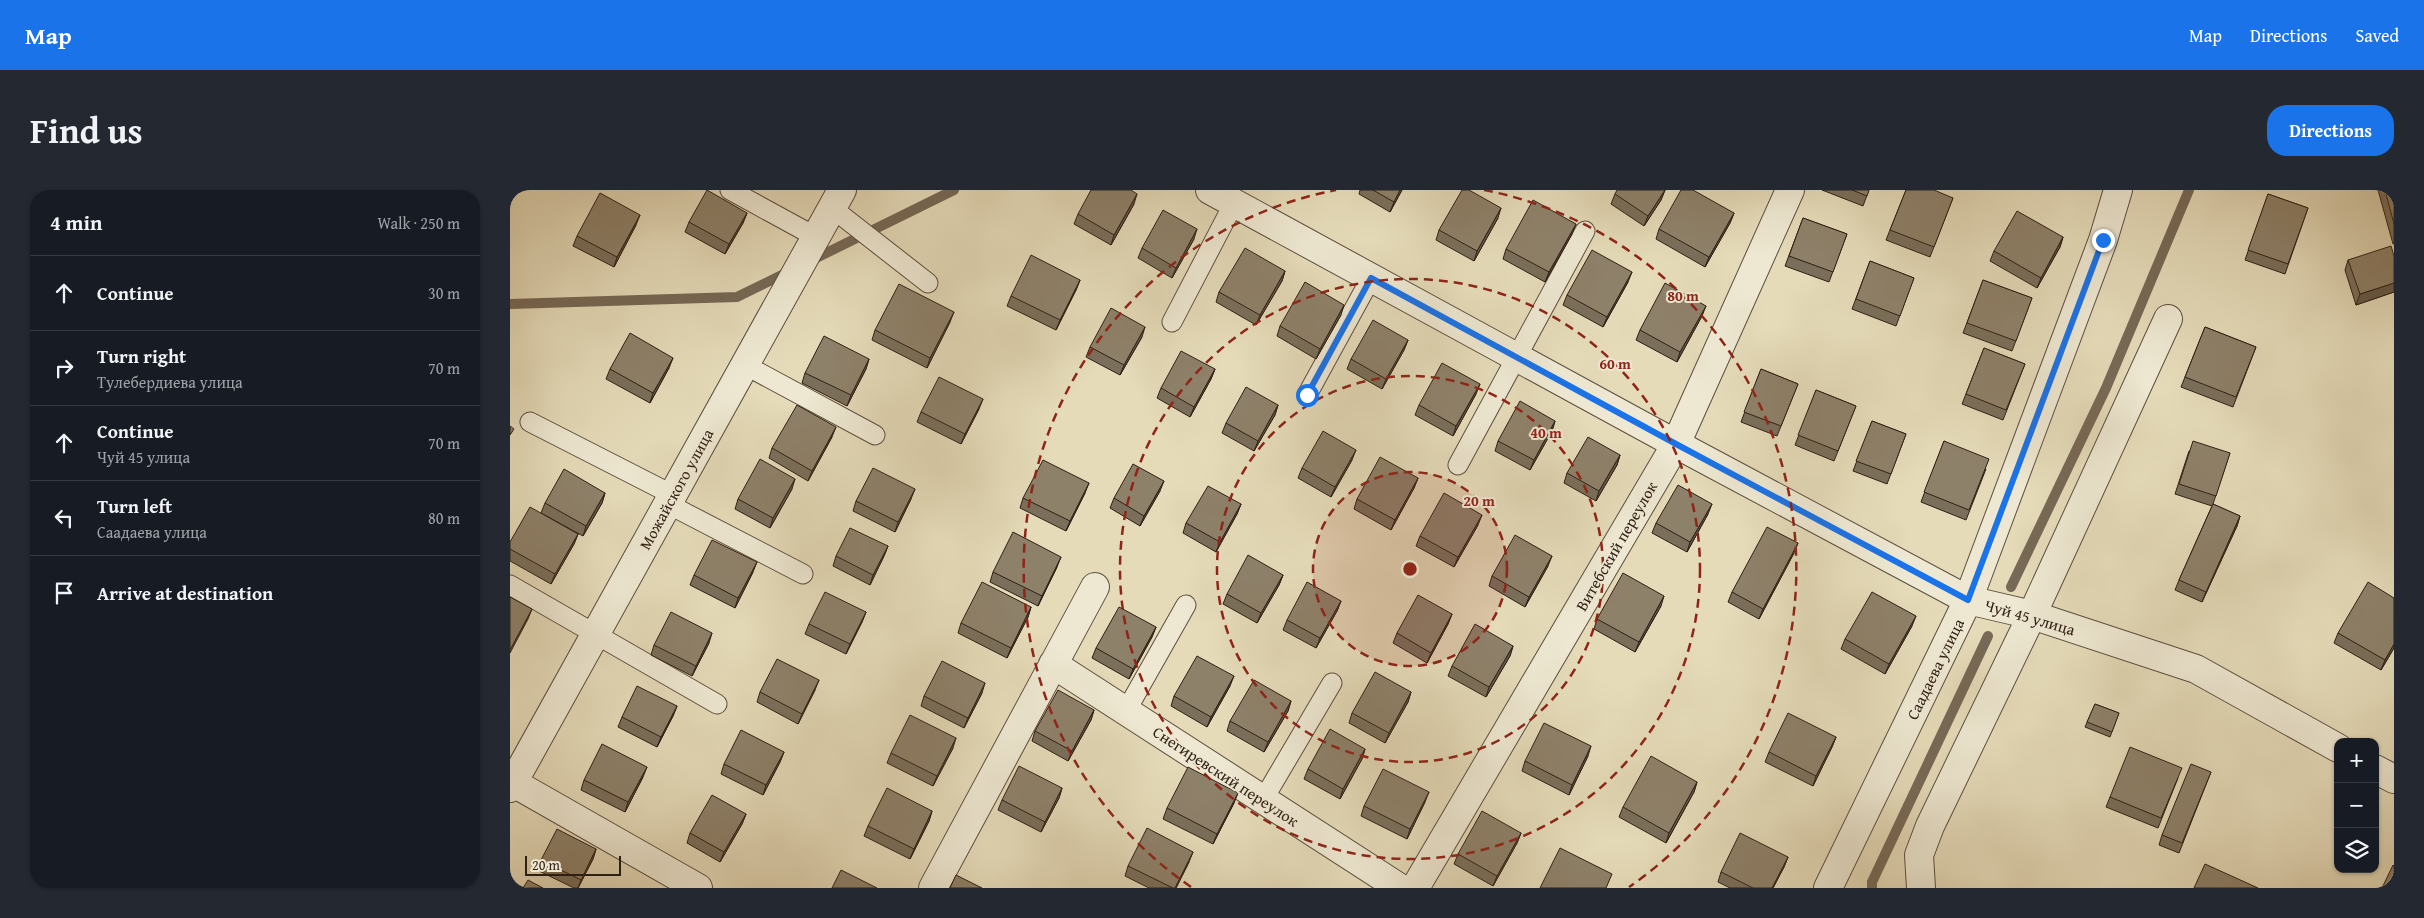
<!DOCTYPE html>
<html lang="en">
<head>
<meta charset="utf-8">
<style>
	body { margin:0; font-family:"Gentium Book Plus",serif; background:#242831; color:#f1f3f6 }
	.controls { position:absolute; right:15px; bottom:15px; display:grid; overflow:hidden; border-radius:10px; box-shadow:0 1px 4px #0004 }
	.controls button { width:45px; height:45px; display:grid; place-items:center; padding:0; border:0; border-bottom:1px solid #363941; background:#171b24; color:#f1f3f6; font:25px sans-serif }
	.scale { position:absolute; left:15px; bottom:12px; width:96px; box-sizing:border-box; padding-left:5px; border:2px solid #301f15; border-top:0; font-size:14px; line-height:18px; white-space:nowrap; color:#301f15; -webkit-text-stroke:4px #eee8d2; paint-order:stroke }
	.stop { position:absolute; width:15px; height:15px; margin:-11px; border:4px solid #1a73e8; border-radius:50%; background:#fff }
	.stop.end { background:#1a73e8; border-color:#fff; box-shadow:0 1px 5px #0008 }
	.list { margin:0; padding:0; list-style:none }
	h2 { display:flex; justify-content:space-between; align-items:center; height:65px; margin:0; padding:0 20px; font-size:21px }
	h2 small { font-size:16px; font-weight:400; color:#9ea1a6 }
	.list li { display:grid; grid-template-columns:32px 1fr auto; gap:15px; align-items:center; box-sizing:border-box; height:75px; padding:0 20px; border-top:1px solid #363941 }
	.list b { display:block; font-size:19px; white-space:nowrap }
	.list p { margin:0; font-size:16px; white-space:nowrap; color:#9ea1a6 }
	.list em { font-size:16px; font-style:normal; color:#9ea1a6 }
	.icon { flex:none; width:28px; height:28px; fill:none; stroke:currentColor; stroke-width:2; stroke-linecap:round; stroke-linejoin:round }
	.map { position:relative; flex:none; width:1884px; height:698px; overflow:hidden; border-radius:20px }
	header { display:flex; align-items:center; gap:30px; box-sizing:border-box; height:70px; padding:0 25px; background:#1a73e8; color:#fff }
	header strong { font-size:24px }
	nav { display:flex; gap:28px; margin-inline-start:auto; font-size:18px }
	.intro { display:flex; align-items:center; justify-content:space-between; box-sizing:border-box; height:120px; padding:0 30px }
	h1 { margin:0; font-size:35px }
	.button { padding:12px 22px; border-radius:20px; background:#1a73e8; color:#fff; font-size:18px; font-weight:700 }
	main { display:flex; gap:30px; padding:0 30px }
	aside { flex:1; background:#171b24; border-radius:20px; box-shadow:0 1px 4px #0004 }
	.map>svg:first-child { display:block }
	.lines { fill:none; stroke-linecap:round; stroke-linejoin:round }
	.stream { stroke:#776956; stroke-width:10 }
	.lane-casing { stroke:#5d4e3e; stroke-width:21 }
	.street-casing { stroke:#5d4e3e; stroke-width:30 }
	.lane { stroke:#eee8d2; stroke-width:19 }
	.street { stroke:#eee8d2; stroke-width:28 }
	.wall { fill:#7a6f5b; stroke:#301f15 }
	.shaded-wall { fill:#635a4a; stroke:#301f15 }
	.building { fill:#8e816a; stroke:#301f15 }
	.route { stroke:#1a73e8; stroke-width:6 }
	.ring { fill:none; stroke:#8f2418; stroke-width:2.5; stroke-dasharray:9 6 }
	.labels { text-anchor:middle; stroke-width:4; stroke-linejoin:round; paint-order:stroke }
	.street-label { font-size:16px; fill:#301f15; stroke:#eee8d2 }
	.centre { fill:#8f2418; stroke:#eee8d2; stroke-width:2.5 }
	.ring-label { font-size:15px; text-anchor:middle; font-weight:bold; fill:#8f2418; stroke:#eee8d2; stroke-width:4; stroke-linejoin:round; paint-order:stroke }
</style>
</head>
<body>
<header>
<strong>Map</strong>
<nav><a>Map</a><a>Directions</a><a>Saved</a></nav>
</header>
<div class="intro"><h1>Find us</h1><a class="button">Directions</a></div>
<main>
<aside>
<h2>4 min<small>Walk · 250 m</small></h2>
<ul class="list">
<li><svg class="icon" aria-label="ahead" viewBox="0 0 24 24"><path d="M12 20V5M6 11l6-6 6 6"/></svg><div><b>Continue</b></div><em>30 m</em></li>
<li><svg class="icon" aria-label="right" viewBox="0 0 24 24"><path d="M7 20v-9h11M14 6l5 5-5 5"/></svg><div><b>Turn right</b><p>Тулебердиева улица</p></div><em>70 m</em></li>
<li><svg class="icon" aria-label="ahead" viewBox="0 0 24 24"><path d="M12 20V5M6 11l6-6 6 6"/></svg><div><b>Continue</b><p>Чуй 45 улица</p></div><em>70 m</em></li>
<li><svg class="icon" aria-label="left" viewBox="0 0 24 24"><path d="M17 20v-9H6M10 6l-5 5 5 5"/></svg><div><b>Turn left</b><p>Саадаева улица</p></div><em>80 m</em></li>
<li><svg class="icon" aria-label="arrive" viewBox="0 0 24 24"><path d="M6 21V4h12l-3 4 3 4H6"/></svg><div><b>Arrive at destination</b></div></li>
</ul>
</aside>
<div class="map">
<svg width="1884" height="698" viewBox="0 0 1884 698">
	<rect width="100%" height="100%" fill="#e5dbb9"/>
	<filter id="stains"><feTurbulence type="fractalNoise" baseFrequency=".004" numOctaves="4"/><feColorMatrix values="0 0 0 0 .2 0 0 0 0 .09 0 0 0 0 .02 0 0 0 .5 -.17"/></filter>
	<radialGradient id="worn" r=".72"><stop offset=".6" stop-color="#630" stop-opacity="0"/><stop offset="1" stop-color="#630" stop-opacity=".3"/></radialGradient>
	<g class="lines">
		<path class="stream" d="M300,71L444,0
			M0,114L227,107L280,81
			M1501,397L1596,198L1679,0
			M1362,698V692L1478,446"/>
		<defs>
			<path id="lane" d="M220,0L306,47
				M322,18L418,93
				M662,132L724,13
				M235,175L365,245
				M797,205L861,88
				M20,232L163,305
				M948,275L1075,41
				M158,314L293,384
				M0,395L207,514
				M616,521L676,415
				M753,610L822,493"/>
			<path id="street" d="M700,0L1166,254L1458,410L1522,425L1686,479L1828,558
				M543,474L890,698
				M1865,579L1884,589
				M0,591L188,698
				M0,598L332,0
				M423,698L585,397
				M905,698L1166,254L1280,0
				M1318,698L1458,410L1593,50L1608,0
				M1411,698L1409,665L1420,636L1522,425L1658,129"/>
		</defs>
		<use href="#lane" class="lane-casing"/>
		<use href="#street" class="street-casing"/>
		<use href="#lane" class="lane"/>
		<use href="#street" class="street"/>
	</g>
	<path class="wall" d="M850,0H892L880,22L849,4Z
		M1155,0L1151,10L1134,36L1101,14L1105,4Z
		M1312,0H1359L1353,16Z
		M1396,0L1443,8L1420,67L1376,50Z
		M1868,0H1884V54H1883Z
		M1758,4L1798,18L1775,84L1735,70Z
		M624,14L601,55L564,34L568,24Z
		M237,23L233,33L215,64L175,42L179,32Z
		M1224,23L1220,33L1195,77L1146,49L1149,39Z
		M988,28L964,71L926,50L929,40Z
		M1293,28L1337,44L1319,92L1275,76Z
		M126,35L104,77L63,56L67,46Z
		M1062,44L1035,92L993,69L996,59Z
		M1553,47L1550,57L1527,98L1480,71L1484,61Z
		M684,49L662,88L628,68L632,58Z
		M1884,66V102L1846,115L1835,80L1838,70Z
		M1360,71L1404,88L1386,136L1342,119Z
		M775,81L772,91L746,135L706,112L709,102Z
		M570,90L566,100L546,140L497,116L501,106Z
		M1473,90L1522,108L1502,161L1453,143Z
		M1118,92L1093,137L1053,115L1057,105Z
		M831,125L806,169L767,146L770,136Z
		M1192,126L1167,172L1126,150L1130,140Z
		M440,132L417,178L362,150L365,140Z
		M1695,137L1746,157L1723,217L1671,197Z
		M632,147L610,185L576,167L580,157Z
		M898,150L894,160L872,199L837,179L841,169Z
		M1474,158L1515,174L1493,230L1452,214Z
		M359,169L356,179L337,216L292,193L295,183Z
		M159,178L140,213L96,189L100,179Z
		M705,179L701,189L680,227L647,208L651,198Z
		M1251,179L1288,194L1267,246L1231,232Z
		M1306,200L1346,216L1324,271L1285,255Z
		M966,204L943,246L905,225L909,215Z
		M768,215L765,225L744,261L712,243L716,233Z
		M469,219L451,254L407,232L411,222Z
		M1045,231L1042,241L1020,280L985,261L988,251Z
		M1362,231L1396,244L1377,294L1343,281Z
		M322,247L298,291L259,268L262,258Z
		M1434,251L1476,279L1456,330L1411,312Z
		M1679,261L1720,263L1703,314L1730,326L1727,336L1692,412L1665,400L1669,390L1702,316L1665,304Z
		M1110,265L1107,275L1086,311L1054,293L1057,283Z
		M842,270L821,307L788,288L792,278Z
		M908,288L904,298L881,340L844,319L847,309Z
		M282,299L260,338L225,319L228,309Z
		M650,301L630,336L600,318L604,308Z
		M95,303L92,313L73,346L31,323L35,313Z
		M575,303L556,341L510,318L513,308Z
		M401,309L385,342L343,321L346,311Z
		M731,314L727,324L706,362L673,343L676,333Z
		M1198,324L1177,362L1142,343L1146,333Z
		M968,335L944,377L906,356L910,346Z
		M68,344L64,354L41,394L0,371V352Z
		M378,356L374,366L360,395L323,376L326,366Z
		M1284,363L1249,429L1218,412L1222,402Z
		M1038,376L1015,417L979,396L982,386Z
		M547,377L528,416L480,392L483,382Z
		M243,382L225,418L180,395L184,385Z
		M773,385L769,395L747,433L713,414L717,404Z
		M831,411L827,421L806,458L773,440L777,430Z
		M1151,416L1125,462L1084,439L1087,429Z
		M521,417L518,427L497,468L448,443L451,433Z
		M356,422L352,432L336,464L295,444L299,434Z
		M942,424L938,434L917,473L883,453L887,443Z
		M1402,436L1375,484L1331,459L1335,449Z
		M646,437L642,447L619,489L582,468L586,458Z
		M1828,443L1884,458L1871,480L1824,453Z
		M199,453L182,486L141,465L144,455Z
		M1003,456L1000,466L976,507L938,486L942,476Z
		M720,496L697,537L661,516L664,506Z
		M305,500L288,534L247,512L250,502Z
		M901,502L898,512L875,553L839,533L842,523Z
		M472,503L454,538L411,516L414,506Z
		M781,511L778,521L754,562L717,541L720,531Z
		M1585,514L1609,523L1600,547L1575,537Z
		M167,516L163,526L147,557L108,537L112,527Z
		M584,520L581,530L558,571L522,551L525,541Z
		M1326,547L1322,557L1303,596L1255,572L1259,562Z
		M443,558L423,596L377,573L381,563Z
		M855,559L852,569L830,609L794,589L798,579Z
		M274,562L270,572L253,605L211,584L214,574Z
		M1078,566L1059,605L1012,581L1015,571Z
		M1701,582L1669,663L1649,655L1652,645Z
		M133,587L115,622L71,600L74,590Z
		M1668,588L1648,638L1596,617L1600,607Z
		M1187,592L1184,602L1156,653L1109,627L1113,617Z
		M552,598L549,608L531,642L488,620L492,610Z
		M915,612L897,649L851,626L854,616Z
		M724,613L703,654L653,629L657,618Z
		M422,621L419,631L400,669L354,646L358,636Z
		M236,624L232,634L210,672L177,653L180,643Z
		M1011,643L1007,653L983,696L944,674L948,664Z
		M86,659L83,669L68,698H64L27,680L31,670Z
		M1278,667L1274,677L1263,698H1220L1208,692L1211,682Z
		M679,672L666,698H639L615,686L618,676Z"/>
	<path class="shaded-wall" d="M2,0H4L0,7V4Z
		M890,0H892L880,22L884,12Z
		M1155,0L1151,10L1134,36L1138,26Z
		M627,4L624,14L601,55L604,45Z
		M991,18L988,28L964,71L967,61Z
		M237,23L233,33L215,64L219,54Z
		M1224,23L1220,33L1195,77L1199,67Z
		M130,25L126,35L104,77L107,67Z
		M1066,34L1062,44L1035,92L1039,82Z
		M687,39L684,49L662,88L666,78Z
		M1553,47L1550,57L1527,98L1531,88Z
		M775,81L772,91L746,135L750,125Z
		M1122,82L1118,92L1093,137L1097,127Z
		M570,90L566,100L546,140L550,130Z
		M1884,93V102L1846,115L1850,104Z
		M834,115L831,125L806,169L810,159Z
		M1196,116L1192,126L1167,172L1170,162Z
		M444,122L440,132L417,178L420,168Z
		M635,137L632,147L610,185L614,175Z
		M898,150L894,160L872,199L876,189Z
		M163,168L159,178L140,213L143,203Z
		M359,169L356,179L337,216L341,205Z
		M705,179L701,189L680,227L684,217Z
		M970,194L966,204L943,246L946,236Z
		M473,209L469,219L451,254L455,244Z
		M768,215L765,225L744,261L748,251Z
		M1045,231L1042,241L1020,280L1024,270Z
		M326,237L322,247L298,291L302,281Z
		M846,260L842,270L821,307L825,297Z
		M1110,265L1107,275L1086,311L1089,301Z
		M908,288L904,298L881,340L885,330Z
		M285,289L282,299L260,338L263,328Z
		M654,291L650,301L630,336L634,326Z
		M579,293L575,303L556,341L560,331Z
		M405,299L401,309L385,342L388,332Z
		M95,303L92,313L73,346L76,336Z
		M731,314L727,324L706,362L710,352Z
		M1202,314L1198,324L1177,362L1180,352Z
		M972,325L968,335L944,377L948,367Z
		M1730,326L1727,336L1692,412L1696,402Z
		M68,344L64,354L41,394L45,384Z
		M1288,353L1284,363L1249,429L1253,419Z
		M378,356L374,366L360,395L363,385Z
		M1042,366L1038,376L1015,417L1019,407Z
		M551,367L547,377L528,416L532,406Z
		M247,372L243,382L225,418L228,408Z
		M773,385L769,395L747,433L751,423Z
		M1154,406L1151,416L1125,462L1129,452Z
		M831,411L827,421L806,458L810,448Z
		M521,417L518,427L497,468L501,458Z
		M22,419L18,429L0,463V460Z
		M356,422L352,432L336,464L340,454Z
		M942,424L938,434L917,473L921,463Z
		M1406,426L1402,436L1375,484L1379,474Z
		M646,437L642,447L619,489L623,479Z
		M202,443L199,453L182,486L186,476Z
		M1884,454V458L1871,480L1875,470Z
		M1003,456L1000,466L976,507L979,497Z
		M724,486L720,496L697,537L701,527Z
		M309,490L305,500L288,534L292,524Z
		M475,493L472,503L454,538L458,528Z
		M901,502L898,512L875,553L879,543Z
		M781,511L778,521L754,562L758,552Z
		M167,516L163,526L147,557L151,547Z
		M584,520L581,530L558,571L562,561Z
		M1326,547L1322,557L1303,596L1306,586Z
		M446,548L443,558L423,596L427,586Z
		M1081,556L1078,566L1059,605L1062,595Z
		M855,559L852,569L830,609L833,599Z
		M274,562L270,572L253,605L256,595Z
		M137,577L133,587L115,622L118,612Z
		M1187,592L1184,602L1156,653L1159,643Z
		M552,598L549,608L531,642L535,632Z
		M919,602L915,612L897,649L900,639Z
		M728,603L724,613L703,654L707,644Z
		M422,621L419,631L400,669L404,659Z
		M236,624L232,634L210,672L214,662Z
		M1011,643L1007,653L983,696L987,686Z
		M86,659L83,669L68,698L71,690Z
		M683,662L679,672L666,698H665Z
		M1278,667L1274,677L1263,698H1262Z"/>
	<path class="building" d="M197,0L237,23L219,54L179,32Z
		M581,0H621L627,4L604,45L568,24Z
		M863,0H890L884,12Z
		M952,0H959L991,18L967,61L929,40Z
		M1107,0H1155L1138,26L1105,4Z
		M1171,0H1183L1224,23L1199,67L1149,39Z
		M1342,0H1359L1357,6Z
		M1396,0H1424L1443,8L1424,57L1380,40Z
		M1875,0H1884V34Z
		M90,3L130,25L107,67L67,46Z
		M1758,4L1798,18L1778,74L1738,60Z
		M1023,10L1066,34L1039,82L996,59Z
		M653,20L687,39L666,78L632,58Z
		M1507,21L1553,47L1531,88L1484,61Z
		M1293,28L1337,44L1323,82L1279,66Z
		M1881,56L1884,66V93L1850,104L1838,70Z
		M735,58L775,81L750,125L709,102Z
		M1082,60L1122,82L1097,127L1057,105Z
		M521,65L570,90L550,130L501,106Z
		M1360,71L1404,88L1390,126L1346,109Z
		M1473,90L1522,108L1506,151L1457,133Z
		M795,92L834,115L810,159L770,136Z
		M1155,93L1196,116L1170,162L1130,140Z
		M389,94L444,122L420,168L365,140Z
		M601,118L635,137L614,175L580,157Z
		M863,130L898,150L876,189L841,169Z
		M1695,137L1746,157L1726,207L1675,187Z
		M120,143L163,168L143,203L100,179Z
		M314,146L359,169L341,205L295,183Z
		M1474,158L1515,174L1496,220L1456,204Z
		M671,161L705,179L684,217L651,198Z
		M932,173L970,194L946,236L909,215Z
		M1251,179L1288,194L1271,236L1234,222Z
		M429,187L473,209L455,244L411,222Z
		M736,197L768,215L748,251L716,233Z
		M1306,200L1346,216L1328,261L1288,245Z
		M1010,211L1045,231L1024,270L988,251Z
		M287,215L326,237L302,281L262,258Z
		M1362,231L1396,244L1381,284L1346,271Z
		M0,236L4,239L0,245Z
		M813,241L846,260L825,297L792,278Z
		M1078,247L1110,265L1089,301L1057,283Z
		M1434,251L1479,269L1459,320L1414,302Z
		M1683,251L1720,263L1706,306L1669,294Z
		M870,267L908,288L885,330L847,309Z
		M250,269L285,289L263,328L228,309Z
		M533,270L579,293L560,331L513,308Z
		M623,274L654,291L634,326L604,308Z
		M363,278L405,299L388,332L346,311Z
		M54,279L95,303L76,336L35,313Z
		M1168,295L1202,314L1180,352L1146,333Z
		M698,296L731,314L710,352L676,333Z
		M934,303L972,325L948,367L910,346Z
		M1703,314L1730,326L1696,402L1669,390Z
		M20,317L68,344L45,384L0,359V352Z
		M1257,337L1288,353L1253,419L1222,402Z
		M340,338L378,356L363,385L326,366Z
		M503,342L551,367L532,406L483,382Z
		M1005,345L1042,366L1019,407L982,386Z
		M202,350L247,372L228,408L184,385Z
		M738,365L773,385L751,423L717,404Z
		M1113,383L1154,406L1129,452L1087,429Z
		M472,392L521,417L501,458L451,433Z
		M797,392L831,411L810,448L777,430Z
		M1858,392L1884,408V454L1875,470L1828,443Z
		M315,402L356,422L340,454L299,434Z
		M1362,402L1406,426L1379,474L1335,449Z
		M908,405L942,424L921,463L887,443Z
		M0,407L22,419L0,460Z
		M609,417L646,437L623,479L586,458Z
		M161,422L202,443L186,476L144,455Z
		M965,434L1003,456L979,497L942,476Z
		M687,466L724,486L701,527L664,506Z
		M267,469L309,490L292,524L250,502Z
		M432,471L475,493L458,528L414,506Z
		M865,482L901,502L879,543L842,523Z
		M744,490L781,511L758,552L720,531Z
		M127,496L167,516L151,547L112,527Z
		M548,500L584,520L562,561L525,541Z
		M1585,514L1609,523L1602,542L1577,532Z
		M1278,523L1326,547L1306,586L1259,562Z
		M400,525L446,548L427,586L381,563Z
		M1034,533L1081,556L1062,595L1015,571Z
		M820,539L855,559L833,599L798,579Z
		M231,540L274,562L256,595L214,574Z
		M92,554L137,577L118,612L74,590Z
		M1620,557L1672,578L1651,628L1600,607Z
		M1141,566L1187,592L1159,643L1113,617Z
		M1681,574L1701,582L1672,653L1652,645Z
		M509,576L552,598L535,632L492,610Z
		M678,577L728,603L707,644L657,618Z
		M873,579L919,602L900,639L854,616Z
		M377,598L422,621L404,659L358,636Z
		M202,605L236,624L214,662L180,643Z
		M972,621L1011,643L987,686L948,664Z
		M637,638L683,662L665,698H663L618,676Z
		M47,639L86,659L71,690L31,670Z
		M1230,643L1278,667L1262,698H1243L1211,682Z
		M1050,658L1102,684L1096,698H1030Z
		M1695,674L1748,698H1684Z
		M1883,675L1884,676V698H1872Z
		M331,680L367,698H322Z
		M446,685L472,698H440Z
		M18,690L33,698H13Z"/>
	<g class="lines">
		<path class="route" d="M797,205L861,88L1166,254L1458,410L1593,50"/>
	</g>
	<circle cx="900" cy="379" r="97" fill="#8f2418" fill-opacity=".12"/>
	<g class="ring">
		<circle cx="900" cy="379" r="97"/>
		<circle cx="900" cy="379" r="193"/>
		<circle cx="900" cy="379" r="290"/>
		<path d="M681 697A386 386 0 0 1 826 0M974 0A386 386 0 0 1 1119 697"/>
	</g>
	<g class="labels">
		<g class="street-label">
			<text transform="translate(166 299) rotate(-61)" y="6">Можайского улица</text>
			<text transform="translate(1106 356) rotate(-60)" y="6">Витебский переулок</text>
			<text transform="translate(1520 427) rotate(16)" y="6">Чуй 45 улица</text>
			<text transform="translate(1425 479) rotate(-64)" y="6">Саадаева улица</text>
			<text transform="translate(716 586) rotate(33)" y="6">Снегиревский переулок</text>
		</g>
	</g>
	<circle cx="900" cy="379" r="8" class="centre"/>
	<g class="ring-label">
		<text x="1173" y="111">80 m</text>
		<text x="1105" y="179">60 m</text>
		<text x="1036" y="248">40 m</text>
		<text x="969" y="316">20 m</text>
	</g>
	<rect width="100%" height="100%" filter="url(#stains)"/>
	<rect width="100%" height="100%" fill="url(#worn)"/>
</svg>
<div class="controls">
<button>+</button>
<button>−</button>
<button><svg class="icon" aria-label="layers" viewBox="0 0 24 24"><path d="M12 4l9 5-9 5-9-5zM3 14l9 5 9-5"/></svg></button>
</div>
<div class="scale">20 m</div>
<div class="stop" style="left:797px;top:205px"></div>
<div class="stop end" style="left:1593px;top:50px"></div>
</div>
</main>
</body>
</html>
